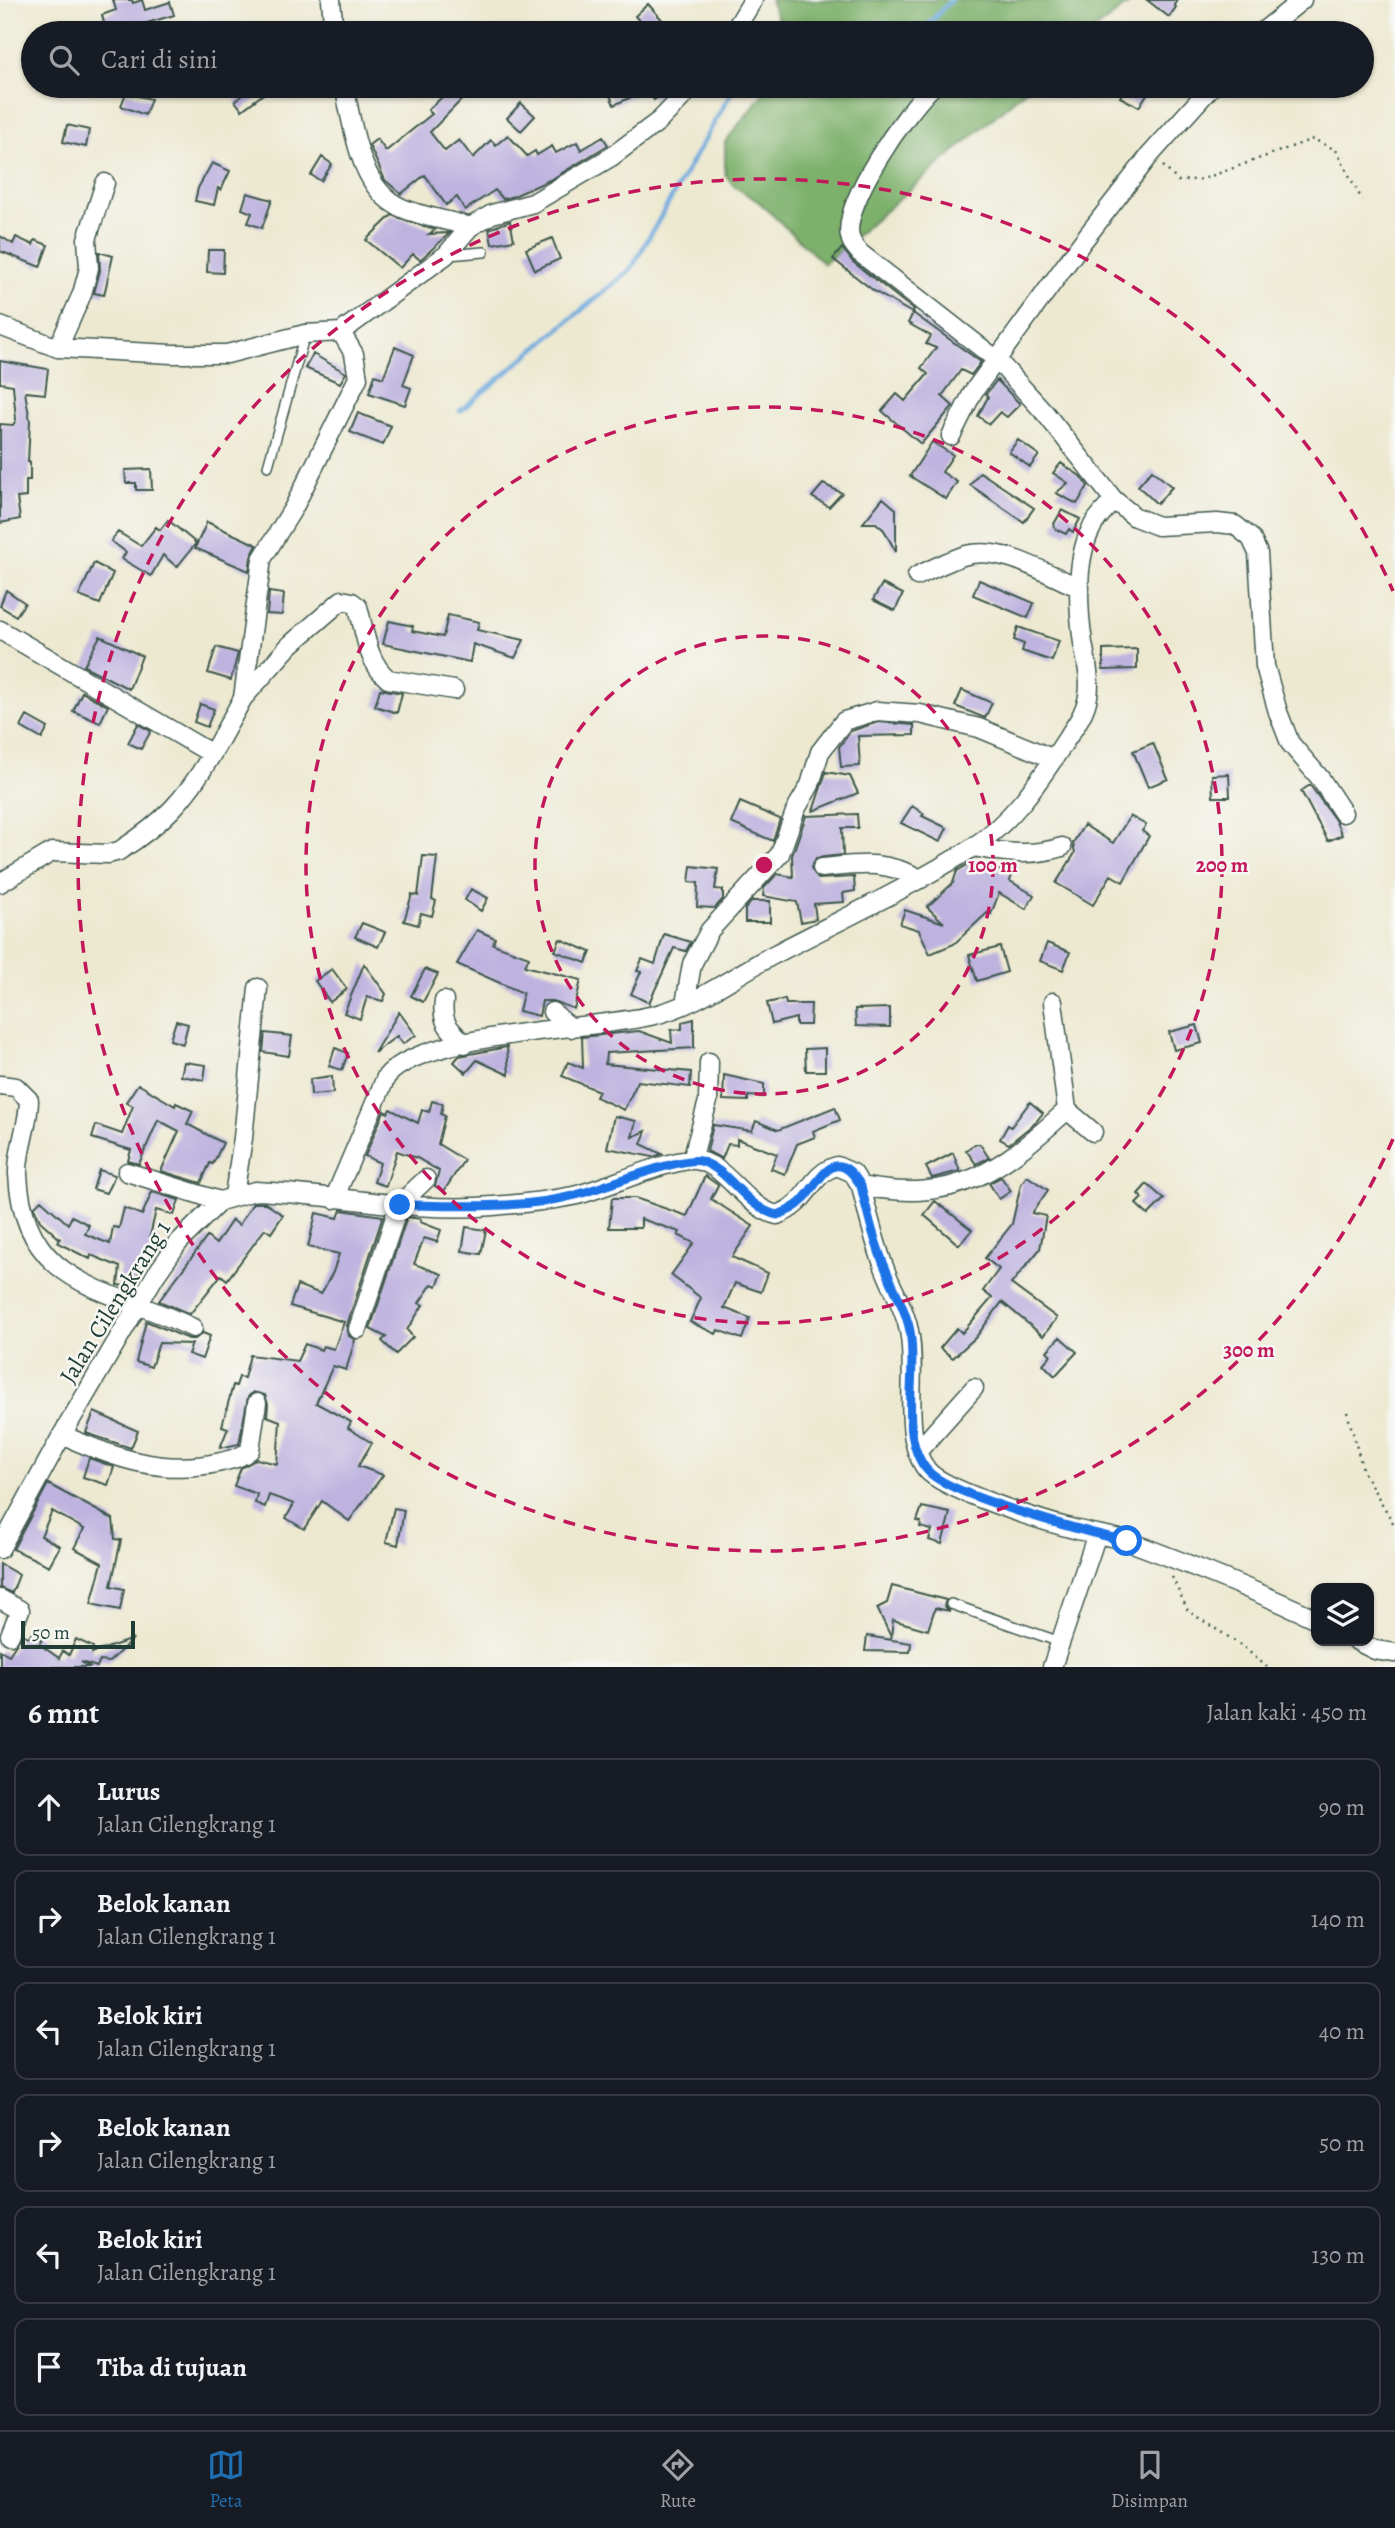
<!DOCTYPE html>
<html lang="id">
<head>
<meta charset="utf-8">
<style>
	body { margin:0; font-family:Alegreya,serif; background:#20242c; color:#f1f3f6 }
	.controls { position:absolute; right:21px; bottom:21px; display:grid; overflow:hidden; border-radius:14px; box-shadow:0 2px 5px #0004 }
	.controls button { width:63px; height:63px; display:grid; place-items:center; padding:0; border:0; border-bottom:2px solid #363941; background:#171b24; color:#f1f3f6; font:35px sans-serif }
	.scale { position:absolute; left:21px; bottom:18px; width:114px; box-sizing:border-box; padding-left:7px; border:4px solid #1f3d34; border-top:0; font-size:19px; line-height:24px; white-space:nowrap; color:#1f3d34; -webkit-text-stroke:5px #f6f6f2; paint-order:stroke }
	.stop { position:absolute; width:21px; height:21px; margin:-16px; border:5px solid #1a73e8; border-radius:50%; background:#fff }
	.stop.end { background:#1a73e8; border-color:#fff; box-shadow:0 2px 7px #0008 }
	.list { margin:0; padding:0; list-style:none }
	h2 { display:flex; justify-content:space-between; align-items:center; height:91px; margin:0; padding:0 28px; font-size:30px }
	h2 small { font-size:23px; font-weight:400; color:#9ea1a6 }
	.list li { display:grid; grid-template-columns:46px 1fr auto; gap:21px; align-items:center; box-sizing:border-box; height:98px; margin:0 14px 14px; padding:0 14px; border:2px solid #363941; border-radius:14px }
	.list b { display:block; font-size:26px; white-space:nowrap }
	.list p { margin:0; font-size:23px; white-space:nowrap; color:#9ea1a6 }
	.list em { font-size:23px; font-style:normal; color:#9ea1a6 }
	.icon { flex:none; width:38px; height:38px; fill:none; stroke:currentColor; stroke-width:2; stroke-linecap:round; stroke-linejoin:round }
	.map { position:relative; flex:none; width:1395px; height:1667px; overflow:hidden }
	.search { position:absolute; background:#171b24; box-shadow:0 2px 5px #0004; left:21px; right:21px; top:21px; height:77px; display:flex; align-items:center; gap:18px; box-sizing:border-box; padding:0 24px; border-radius:38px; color:#9ea1a6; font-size:26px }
	.sheet { height:763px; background:#171b24 }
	nav { display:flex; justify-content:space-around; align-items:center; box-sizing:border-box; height:98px; border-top:2px solid #363941; background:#171b24; font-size:19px; color:#9ea1a6 }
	nav a { display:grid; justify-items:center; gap:4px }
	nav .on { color:#1f6fb2 }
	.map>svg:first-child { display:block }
	.forest { fill:#7db06b; stroke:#4e7650; stroke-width:2 }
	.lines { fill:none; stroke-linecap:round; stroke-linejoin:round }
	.stream { stroke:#6daade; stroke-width:4.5 }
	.building { fill:#beb3df }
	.service-casing { stroke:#3e574c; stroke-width:12 }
	.minor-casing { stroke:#3e574c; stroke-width:21 }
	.path { stroke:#3e574c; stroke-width:2.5; stroke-dasharray:2 5; stroke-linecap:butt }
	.service { stroke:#fff; stroke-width:9 }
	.minor { stroke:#fff; stroke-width:18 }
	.route { stroke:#1a73e8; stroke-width:9 }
	.ring { fill:none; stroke:#c2185b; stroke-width:3.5; stroke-dasharray:12 9 }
	.labels { text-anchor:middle; stroke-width:5; stroke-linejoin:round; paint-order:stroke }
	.street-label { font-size:24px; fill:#1f3d34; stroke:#f6f6f2 }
	.centre { fill:#c2185b; stroke:#f6f6f2; stroke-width:3.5 }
	.ring-label { font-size:21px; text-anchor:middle; font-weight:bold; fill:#c2185b; stroke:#f6f6f2; stroke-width:5; stroke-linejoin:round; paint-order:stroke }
</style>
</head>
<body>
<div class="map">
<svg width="1395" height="1667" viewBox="0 0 1395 1667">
	<rect width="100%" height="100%" fill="#f6f6f2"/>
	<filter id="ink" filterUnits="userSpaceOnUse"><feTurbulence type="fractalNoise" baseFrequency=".0143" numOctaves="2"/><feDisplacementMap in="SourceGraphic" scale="14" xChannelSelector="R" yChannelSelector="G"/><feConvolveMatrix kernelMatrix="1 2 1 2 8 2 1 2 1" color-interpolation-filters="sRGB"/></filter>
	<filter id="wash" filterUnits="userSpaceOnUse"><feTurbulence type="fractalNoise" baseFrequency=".00686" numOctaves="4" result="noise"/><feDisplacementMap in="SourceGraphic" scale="28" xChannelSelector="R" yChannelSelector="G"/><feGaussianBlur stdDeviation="1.57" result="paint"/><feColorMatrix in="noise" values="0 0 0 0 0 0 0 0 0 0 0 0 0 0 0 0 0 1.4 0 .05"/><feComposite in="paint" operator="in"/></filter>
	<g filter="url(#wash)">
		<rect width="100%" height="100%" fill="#ede9d1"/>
		<path class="forest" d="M770,0H1134L1090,33H779L780,25Z
			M769,86H1030L824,264L759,202L734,186L725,174V142Z"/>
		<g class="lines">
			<path class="stream" d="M920,33L951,0
				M460,411L631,269L735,86"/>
		</g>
		<g id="blocks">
			<path class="building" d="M113,0H132L133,3L142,0L145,10L170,2L174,15L113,33L111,25L105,27L102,15L116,10Z
				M1147,0H1177L1174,5L1176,7L1169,17Z
				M648,4L674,33H650L635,16Z
				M255,86H274L242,110L235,101Z
				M454,86H475L430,132L445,151L459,140L473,158L491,140L496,145L508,135L527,156L535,151L537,155L552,146L556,153L577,142L581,150L603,137L608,145L552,179L514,196L503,199L495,190L465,210L457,197L446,205L425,175L401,194L385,180L369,145L377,139L386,151L432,114L428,110Z
				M606,86H673L654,100L647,90L614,105Z
				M1127,86L1147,94L1139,107L1120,97Z
				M126,93L151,99L145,115L121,106Z
				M521,103L535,116L521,131L507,118Z
				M67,125L89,130L86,147L63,142Z
				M322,157L332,164L321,181L311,175Z
				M212,163L230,171L221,190L218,188L214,205L195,201L198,188Z
				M247,193L272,200L262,228L248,223L252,213L242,209Z
				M392,215L435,230L429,234L450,233L420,260L413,254L400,268L366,240Z
				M510,221L514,240L492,244L489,229Z
				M0,236L13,244L16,237L33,245L35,240L48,245L40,267L0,251Z
				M552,238L560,259L535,270L526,249Z
				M842,248L853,262L914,310L912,313L874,291L833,259Z
				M208,250H224L223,273L207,272Z
				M99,252L113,256L104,295L94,293L100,271Z
				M913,313L981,362L971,375L961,370L942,396L953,406L921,444L882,411L897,394L905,401L928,374L921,368L936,348L926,344L931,336L908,323Z
				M395,347L414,355L403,385L411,388L405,405L369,393L375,375L383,378Z
				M313,354L346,373L340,383L305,368Z
				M0,361L48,369L45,394L25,392L30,421L28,462H30V480H26V497L17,498L20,519L0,523V424L13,425L16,420L13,385L0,383Z
				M997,380L1020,404L1007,417L1000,412L989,424L978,416L988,397L986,394Z
				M358,413L391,426L383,445L350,432Z
				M1018,440L1039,455L1030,467L1009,452Z
				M932,442L953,455L942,472L957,482L946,499L910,476Z
				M1061,463L1080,476L1088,486L1077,504L1056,493L1068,483L1053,473Z
				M151,469L152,490H136V483H126L125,470Z
				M1152,470L1172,487L1157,504L1138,486Z
				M980,472L1034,508L1024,522L970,485Z
				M823,484L842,493L829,507L812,497Z
				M883,498L896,509V552L884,530L876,523H863Z
				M1062,510L1080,519L1073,532L1069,529L1066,534L1055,529L1054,524Z
				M168,520L196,543L177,567L163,555L151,576L122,559L126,552L111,541L118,532L141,546L156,527L160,530Z
				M207,522L257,545L251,557L249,571L195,548Z
				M94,563L113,573L100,604L79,596Z
				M979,580L1034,603L1028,618L973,595Z
				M882,584L903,594L895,611L873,600Z
				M6,590L25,603L16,616L0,606Z
				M269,592L284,594L282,615L267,614Z
				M448,615L479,622L477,630L524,640L515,658L473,644L470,662L383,644L389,621L413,626L412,631L443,637Z
				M1018,627L1059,641L1052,661L1022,651L1024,644L1014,640Z
				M100,636L142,656L129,689L84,666Z
				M216,647L238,653L231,680L208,673Z
				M1137,649V669L1103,670V650Z
				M380,689L402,693L397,713L375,706Z
				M962,690L992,703L985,718L955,706Z
				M82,692L108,706L100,723L73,711Z
				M200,704L214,709L207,727L194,722Z
				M27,716L48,728L42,739L21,727Z
				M878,722L914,725V735L858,736L860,766L841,767L839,747L851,731Z
				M138,724L151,731L141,749L128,743Z
				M1153,743L1168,779L1148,787L1133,751Z
				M826,772L850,776L858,793L813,811Z
				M1229,774L1230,797H1213L1212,775Z
				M1310,785L1335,820L1342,835L1328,841L1301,791Z
				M740,802L780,819L773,841L731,823Z
				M912,806L924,814L922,816L947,828L940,842L901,823Z
				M857,814L858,828H842L843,855L816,858L811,868L818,879L854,877L855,891L843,893L844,902L814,904L816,919L801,922L797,902L763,896L764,888L777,874L793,877L792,856L806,816Z
				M1130,816L1146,825L1142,831L1149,836L1123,882L1111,875L1093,905L1056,883L1075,853L1073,843L1084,825L1113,843Z
				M423,856L437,857L432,899L436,901L432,916L421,913L418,925L404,921L412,894L418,896Z
				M972,862L1012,874L1010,881L1034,895L1026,909L999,893L991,914L987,913L954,944L930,954L919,930L900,924L905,910L944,923L927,907L953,883L957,871Z
				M691,866L718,869L715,889L723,890V899L715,908L697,907L698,883L689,882Z
				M471,889L488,898L481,911L465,900Z
				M752,901H770V922H745V909Z
				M362,923L385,932L378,947L355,937Z
				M477,930L495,938L493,944L529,957L525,966L581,980L574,1009L553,1001H542L539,1016L519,1011L523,993L457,964Z
				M664,934L691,942L686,951L674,948L649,1003L631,994L641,972L637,971L642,959L655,964Z
				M560,939L591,952L586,963L555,951Z
				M1047,943L1070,952L1063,970L1040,961Z
				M1000,947L1007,972L977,981L969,955Z
				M364,964L386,994L383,1001L367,997L360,1019L344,1013Z
				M332,969L347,989L330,1002L315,981Z
				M425,969L438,974L423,1002L411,996Z
				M785,999L786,1004H811L810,1025H796V1018L772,1024L767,1003Z
				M890,1008V1027L856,1026L855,1009Z
				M399,1012L416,1035L403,1044L397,1036L374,1053Z
				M694,1019V1048L606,1053L605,1064L691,1072L690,1087L638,1081L624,1110L596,1097L599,1091L562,1076L568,1062L583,1068L582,1037L639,1031L672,1043L671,1030L682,1029V1022Z
				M176,1021L188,1024L183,1044L170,1040Z
				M1197,1025L1202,1043L1174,1050L1169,1032Z
				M265,1033L292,1036L289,1056L263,1052Z
				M507,1047L509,1075L477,1060L466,1073L454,1062L459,1056Z
				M335,1048L348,1053L342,1070L329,1066Z
				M825,1048V1071H806L805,1049Z
				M184,1062L206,1065L204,1080L181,1076Z
				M724,1075L764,1084V1097L748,1096V1101L723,1100Z
				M332,1076L333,1093L311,1095L310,1079Z
				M138,1084L175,1106L176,1103L193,1111L187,1124L223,1143L213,1164L210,1163L201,1183L161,1171L179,1131L158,1120L139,1164L128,1161L131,1150L92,1138L96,1125L122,1134L133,1106L126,1102Z
				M432,1101L443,1104L441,1114L445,1116L438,1144L464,1160L444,1191L435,1186L439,1171L417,1158L397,1151L386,1186L374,1182L380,1163L365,1156L384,1111L388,1113L390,1109L418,1123L422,1110L429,1112Z
				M1030,1102L1043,1113L1035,1123L1009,1144L1000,1139L1008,1125L1011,1127Z
				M835,1107L840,1120L813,1131L815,1137L797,1144L785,1174L771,1169L777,1154L737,1139V1145L728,1144L722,1159L707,1151L713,1125L752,1131L756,1121L778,1130Z
				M614,1116L636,1121L632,1137L646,1131L641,1144L662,1154L653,1157L607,1148Z
				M975,1144H980L989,1158L976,1164L966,1150Z
				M953,1153L960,1171L932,1178L926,1167Z
				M99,1170L115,1175L106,1193L93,1189Z
				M705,1176L718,1185L711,1199L753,1226L732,1257L768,1273L761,1292L735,1283L724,1308L750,1318L742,1339L718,1330L716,1334L690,1322L701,1298L671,1275L694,1243L678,1235L680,1232L641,1219V1228H609L612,1198H635L687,1216Z
				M1027,1176L1048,1190L1032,1213L1046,1216L1040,1249L1011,1284L1057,1318L1043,1336L1002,1302L976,1337L953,1358L940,1348L957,1328L962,1333L992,1298L983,1291L999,1269L985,1258L1012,1224L1021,1184Z
				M1001,1177L1011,1191L999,1199L989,1183Z
				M1147,1184L1164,1199L1148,1215L1136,1204L1142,1198L1138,1194Z
				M152,1192L179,1200L174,1215L156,1210L150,1236L158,1238L155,1251L152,1250L149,1264L141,1262L135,1288L118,1285L120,1267L91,1255L90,1259L58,1243L60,1239L40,1221L34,1207L41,1200L68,1224L72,1216L89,1225L85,1234L110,1244L113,1227L119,1228L124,1208L142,1215Z
				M935,1201L972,1230L959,1245L924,1215Z
				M253,1203H265L283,1215L271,1233L265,1229L227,1280L221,1275L190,1314L159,1301L207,1237L216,1244L232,1220L239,1225Z
				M341,1210L383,1216L347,1325L349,1336L355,1340L346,1370L333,1366L316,1403L351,1422L348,1428L372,1443L358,1466L383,1475L349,1521L322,1501L304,1529L286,1518L294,1504L269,1495L265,1507L255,1503L257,1494L234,1486L241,1468L257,1459L277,1464L280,1421L267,1416L268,1404L265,1395L253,1392L248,1397L239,1444L220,1448L228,1428L222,1426L233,1385L236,1386L239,1377L244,1378L250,1355L297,1361L305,1344L321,1350L323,1346L334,1349L344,1322L290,1306L297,1285L321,1294L333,1272L339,1254L308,1247L316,1213L338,1218Z
				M407,1217L421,1219L420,1222L441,1230L437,1242L424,1238L414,1264L442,1274L437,1286L432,1284L419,1303L423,1305L407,1330L413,1337L396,1354L382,1341L386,1337L370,1329Z
				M466,1227L486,1230L481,1254L462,1251Z
				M146,1321L189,1339H195L203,1333L210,1336L202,1359L188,1354L192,1344L159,1343L151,1367L136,1362Z
				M1060,1337L1077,1352L1055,1376L1043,1364L1051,1355L1047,1351Z
				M94,1412L138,1431L131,1448L86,1433Z
				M89,1458L114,1467L108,1485L83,1477Z
				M48,1484L113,1519L115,1539L121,1540L111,1586L124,1589L120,1610L91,1604L102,1563L74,1548L84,1529L52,1511L41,1536L60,1546L49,1566L13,1549Z
				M922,1507L950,1513L942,1544L929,1540L932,1530L920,1527L921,1522L917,1521Z
				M394,1508L404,1510L398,1545L386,1542Z
				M0,1564L19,1575L12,1593L0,1588Z
				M892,1586L946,1600L944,1606L950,1611L935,1608L928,1630L893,1620L891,1637L877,1608L887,1603Z
				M32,1633L42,1640L39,1644L59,1658L63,1651L69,1655L76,1639L93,1647L92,1653L133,1639L109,1662L100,1661L97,1667L81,1662L89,1667H0V1650L9,1655L23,1634L28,1637Z
				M867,1636L911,1643L910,1652L865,1651Z"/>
		</g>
	</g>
	<g filter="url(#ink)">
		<use href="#blocks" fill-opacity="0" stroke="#3e574c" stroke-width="2"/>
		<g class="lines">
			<defs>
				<path id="service" d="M448,255L484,252
					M268,466L305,334
					M951,1604L1060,1642"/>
				<path id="minor" d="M331,0L334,33
					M733,33L753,0
					M1261,33L1302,0
					M344,86C353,125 359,190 402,208C423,217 448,220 470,227
					M933,86C909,108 837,208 851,240C852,244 857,249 860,253L997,360L1045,413L1114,500L1135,517L1158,526L1217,523L1235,525L1251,538L1258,553L1265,666L1278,712L1290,743L1320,778L1343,813
					M0,326L58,348L172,354H227L305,334L341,332L446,255L470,227L492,214L533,203L611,157L659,121L693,86
					M58,348L82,294L89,268L87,239L105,183
					M951,436L973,392L1083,241L1150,155L1212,86
					M917,576C932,569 948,561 963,556C1001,544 1046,574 1080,588
					M0,630L212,754L243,698L262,559L294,507L358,378L354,354L341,332
					M243,698L290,645L342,600L352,602L358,607C365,632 367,662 388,679L454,690
					M973,847C1005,853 1031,857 1062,847
					M822,868C863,864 884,860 921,879
					M0,883L52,852L108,854L119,851C163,823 186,799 212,754
					M444,1001C441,1023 449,1029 465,1044
					M685,1004L692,964L710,930L780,854L796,809L810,785L820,752L844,721L877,711L920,714L979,728L1054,759
					M552,1012L571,1028
					M0,1085L16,1087L29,1100C29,1125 17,1149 18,1174C23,1289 112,1288 193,1328
					M1067,1110L1093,1132
					M692,1160L708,1101L709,1062
					M127,1172L220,1201
					M861,1186C956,1204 999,1172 1067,1110L1053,1002
					M234,1195L243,1138L258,988
					M334,1199L386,1077C422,1032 590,1030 650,1016C697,1006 734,975 777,953C842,919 909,888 972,848C1012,821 1036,786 1062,746C1072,730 1085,715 1088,696C1091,679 1086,660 1083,643C1078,608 1075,561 1091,529C1096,518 1106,509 1114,500
					M358,1329L399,1205L426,1179
					M62,1435C115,1458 163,1476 221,1462C233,1459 241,1458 250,1450L257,1403
					M917,1452L974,1388
					M0,1549L62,1435L155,1276L178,1243L220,1201L255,1191C334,1194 414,1213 493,1206C519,1204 547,1201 573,1196C602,1190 670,1158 695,1160C726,1163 744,1207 777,1215C809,1204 809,1174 837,1166L853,1173L861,1186C868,1215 875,1244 886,1272C894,1292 905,1309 909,1331C918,1373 900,1436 927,1470C943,1490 1046,1522 1074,1529C1092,1534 1112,1536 1130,1542C1194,1566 1255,1590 1316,1619
					M0,1599L20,1610L10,1635
					M1357,1641L1375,1650L1395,1653
					M1052,1667L1097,1534"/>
			</defs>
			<use href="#service" class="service-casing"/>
			<use href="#minor" class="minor-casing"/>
			<path class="path" d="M1163,166L1178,181L1203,179L1313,139L1336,150L1362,200
				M1347,1412L1364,1473L1395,1526
				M1172,1577L1188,1611L1241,1645L1267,1667"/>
			<use href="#service" class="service"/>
			<use href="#minor" class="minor"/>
		</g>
	</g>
	<g class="lines" filter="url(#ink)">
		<path class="route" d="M400,1205C457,1205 519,1210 576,1195C599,1189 682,1156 700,1161C731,1170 744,1207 777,1215C786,1212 795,1208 802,1201C821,1180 835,1142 861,1186C868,1215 875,1245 887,1272C895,1292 906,1310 910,1331C917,1370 903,1417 917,1453C919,1458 924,1467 928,1471C950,1496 1090,1533 1127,1541"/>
	</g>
	<g class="ring">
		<circle cx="764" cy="865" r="229"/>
		<circle cx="764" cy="865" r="458"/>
		<path d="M1393 1139A686 686 0 1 1 1393 591"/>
	</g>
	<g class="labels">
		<g class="street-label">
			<text transform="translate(115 1302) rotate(-58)" y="8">Jalan Cilengkrang 1</text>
		</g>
	</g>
	<circle cx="764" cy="865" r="10" class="centre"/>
	<g class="ring-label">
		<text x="993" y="872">100 m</text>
		<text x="1222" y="872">200 m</text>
		<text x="1249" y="1357">300 m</text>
	</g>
</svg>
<div class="controls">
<button><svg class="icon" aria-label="layers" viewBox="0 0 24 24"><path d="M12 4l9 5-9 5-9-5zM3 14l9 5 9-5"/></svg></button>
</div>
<div class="scale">50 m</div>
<div class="stop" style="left:1127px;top:1541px"></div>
<div class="stop end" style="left:400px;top:1205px"></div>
<div class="search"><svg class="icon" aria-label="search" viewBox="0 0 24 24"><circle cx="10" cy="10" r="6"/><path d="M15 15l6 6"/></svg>Cari di sini</div>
</div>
<section class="sheet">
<h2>6 mnt<small>Jalan kaki · 450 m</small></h2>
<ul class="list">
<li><svg class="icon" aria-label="ahead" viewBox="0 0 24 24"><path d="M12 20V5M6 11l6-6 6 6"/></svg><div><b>Lurus</b><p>Jalan Cilengkrang 1</p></div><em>90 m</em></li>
<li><svg class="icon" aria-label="right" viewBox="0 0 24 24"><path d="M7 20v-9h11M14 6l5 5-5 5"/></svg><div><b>Belok kanan</b><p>Jalan Cilengkrang 1</p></div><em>140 m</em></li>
<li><svg class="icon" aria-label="left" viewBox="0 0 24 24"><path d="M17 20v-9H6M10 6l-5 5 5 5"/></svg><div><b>Belok kiri</b><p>Jalan Cilengkrang 1</p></div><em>40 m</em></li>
<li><svg class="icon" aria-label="right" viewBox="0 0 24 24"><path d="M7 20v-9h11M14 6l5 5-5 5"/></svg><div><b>Belok kanan</b><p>Jalan Cilengkrang 1</p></div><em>50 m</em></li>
<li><svg class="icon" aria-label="left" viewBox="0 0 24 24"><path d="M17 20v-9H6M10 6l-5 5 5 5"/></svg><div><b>Belok kiri</b><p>Jalan Cilengkrang 1</p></div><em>130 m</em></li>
<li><svg class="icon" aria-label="arrive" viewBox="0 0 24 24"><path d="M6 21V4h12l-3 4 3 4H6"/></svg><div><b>Tiba di tujuan</b></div></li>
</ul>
</section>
<nav>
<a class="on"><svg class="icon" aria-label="map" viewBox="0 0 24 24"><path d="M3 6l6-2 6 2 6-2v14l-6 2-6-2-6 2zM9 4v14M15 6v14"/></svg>Peta</a>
<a><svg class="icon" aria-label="directions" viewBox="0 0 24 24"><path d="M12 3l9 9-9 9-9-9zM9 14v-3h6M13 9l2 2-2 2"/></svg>Rute</a>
<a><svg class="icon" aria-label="saved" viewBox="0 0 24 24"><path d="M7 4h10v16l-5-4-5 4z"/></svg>Disimpan</a>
</nav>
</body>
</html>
